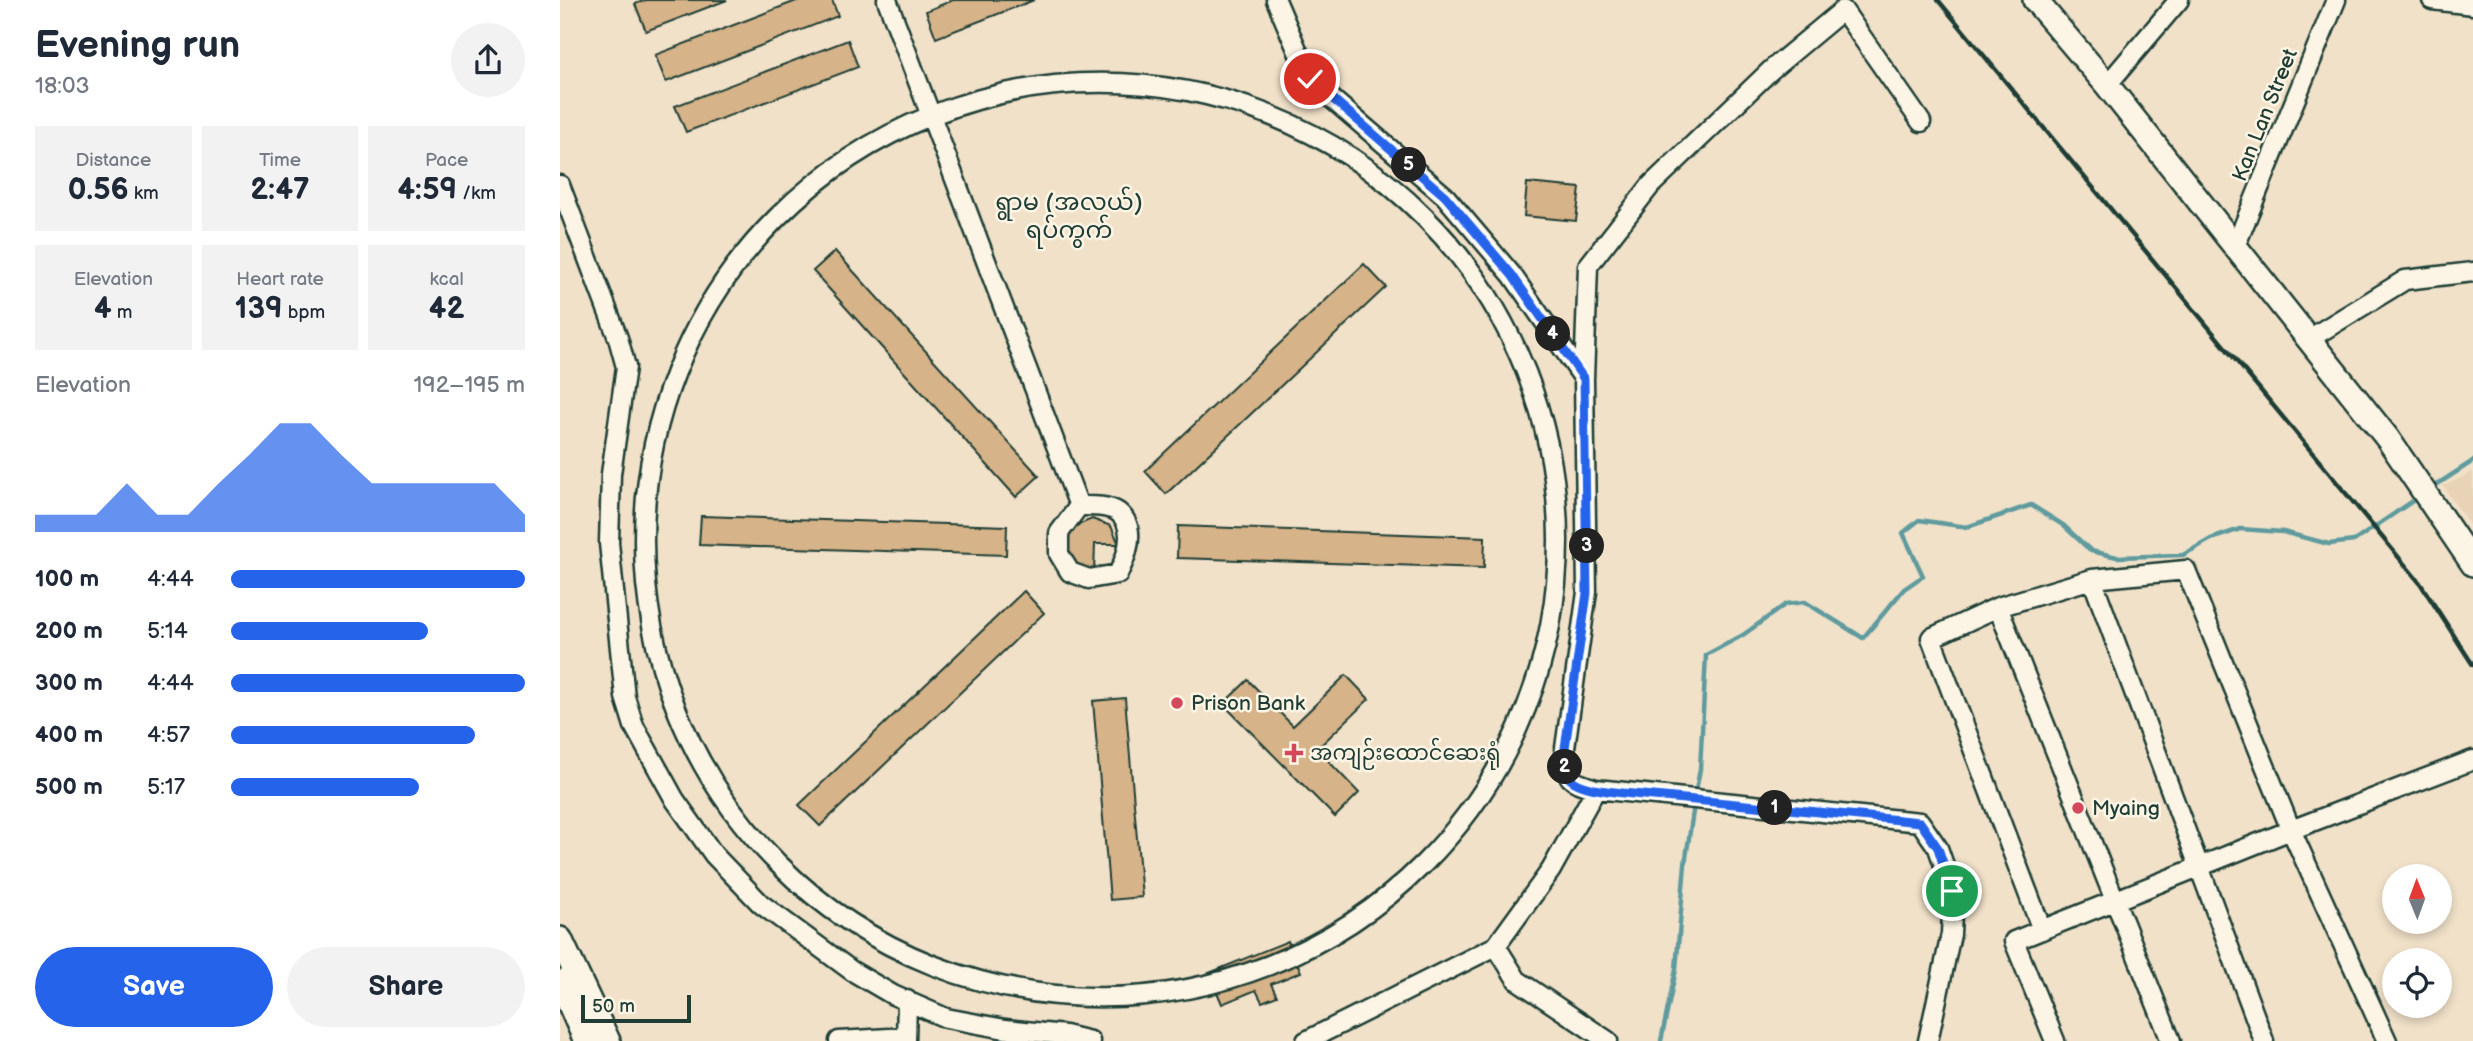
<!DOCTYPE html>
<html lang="en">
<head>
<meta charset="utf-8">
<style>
  :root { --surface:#fff; --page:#f2f2f3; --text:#1f2937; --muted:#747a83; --accent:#2563eb }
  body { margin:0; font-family:"Balsamiq Sans","Noto Sans Myanmar",sans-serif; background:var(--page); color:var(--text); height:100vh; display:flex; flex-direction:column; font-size:26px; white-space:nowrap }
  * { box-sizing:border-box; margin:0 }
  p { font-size:23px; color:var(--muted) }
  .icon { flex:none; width:38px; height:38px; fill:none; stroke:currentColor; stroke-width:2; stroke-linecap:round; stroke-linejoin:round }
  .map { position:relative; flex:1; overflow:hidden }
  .side { display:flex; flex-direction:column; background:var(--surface); width:560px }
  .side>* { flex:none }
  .needle { width:46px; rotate:359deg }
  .controls { position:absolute; left:1822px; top:864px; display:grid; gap:14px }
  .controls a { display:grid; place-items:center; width:70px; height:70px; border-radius:50%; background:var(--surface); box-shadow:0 4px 10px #0003; font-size:35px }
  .scale { position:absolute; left:21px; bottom:18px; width:110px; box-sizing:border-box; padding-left:7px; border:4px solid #1f3d34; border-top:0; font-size:19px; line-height:24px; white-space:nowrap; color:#1f3d34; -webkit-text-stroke:5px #fcf5e5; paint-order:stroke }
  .pin { position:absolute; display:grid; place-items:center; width:60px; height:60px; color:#fff; margin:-30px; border:4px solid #fff; border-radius:50%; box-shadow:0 2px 7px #0007 }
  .km { position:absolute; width:35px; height:35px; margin:-18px; border-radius:50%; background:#222; color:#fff; font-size:19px; line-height:35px; text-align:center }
  .round { display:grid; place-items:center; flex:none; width:74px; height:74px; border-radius:37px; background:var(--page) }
  .summary { display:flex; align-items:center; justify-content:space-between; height:119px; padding:0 35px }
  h1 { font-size:38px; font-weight:600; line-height:52px }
  .figures { display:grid; grid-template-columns:repeat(3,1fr); gap:10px; height:119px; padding:7px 35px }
  .figures div { display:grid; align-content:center; border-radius:0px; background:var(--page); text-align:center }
  .figures b { font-size:30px; font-weight:600 }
  .figures small { font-size:19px; font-weight:400 }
  .figures p { font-size:19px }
  .chart { height:196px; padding:14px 35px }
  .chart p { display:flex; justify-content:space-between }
  .chart svg { width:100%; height:126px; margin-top:7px; fill:var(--accent); opacity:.7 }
  .cta { display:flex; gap:14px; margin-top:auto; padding:14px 35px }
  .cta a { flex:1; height:80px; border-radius:42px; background:var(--accent); color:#fff; font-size:28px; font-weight:600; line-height:80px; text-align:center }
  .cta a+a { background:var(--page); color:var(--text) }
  ul { padding:0 35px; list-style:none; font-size:23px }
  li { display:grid; grid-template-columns:112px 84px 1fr; align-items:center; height:52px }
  li i { height:18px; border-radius:9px; background:var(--accent) }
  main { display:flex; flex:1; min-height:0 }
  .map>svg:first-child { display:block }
  .built { fill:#e9d3b6 }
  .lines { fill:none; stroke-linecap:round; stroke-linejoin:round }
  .stream { stroke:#5f9b9e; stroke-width:4.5 }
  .building { fill:#d6b388; stroke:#1f3d34; stroke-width:2 }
  .minor-casing { stroke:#1f3d34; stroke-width:23 }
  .major-casing { stroke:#1f3d34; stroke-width:28 }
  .minor { stroke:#fcf5e5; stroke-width:18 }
  .major { stroke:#fcf5e5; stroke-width:23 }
  .rail { stroke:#1f3d34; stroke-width:4.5 }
  .route-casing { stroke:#fff; stroke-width:14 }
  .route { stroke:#2563eb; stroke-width:9 }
  .poi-dot { fill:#d1495b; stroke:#fcf5e5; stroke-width:2.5 }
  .labels { text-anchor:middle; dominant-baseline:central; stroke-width:5; stroke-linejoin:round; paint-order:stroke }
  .street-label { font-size:21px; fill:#1f3d34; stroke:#fcf5e5 }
  .poi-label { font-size:21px; fill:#1f3d34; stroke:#fcf5e5; text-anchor:start }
  .quarter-label { font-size:24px; fill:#1f3d34; stroke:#fcf5e5 }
</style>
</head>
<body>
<main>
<section class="side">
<div class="summary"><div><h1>Evening run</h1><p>18:03</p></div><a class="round"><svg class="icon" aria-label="share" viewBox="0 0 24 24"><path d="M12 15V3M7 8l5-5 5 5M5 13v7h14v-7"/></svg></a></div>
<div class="figures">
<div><p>Distance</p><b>0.56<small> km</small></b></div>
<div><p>Time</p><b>2:47</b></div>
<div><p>Pace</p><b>4:59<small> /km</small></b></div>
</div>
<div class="figures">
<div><p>Elevation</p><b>4<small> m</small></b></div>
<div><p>Heart rate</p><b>139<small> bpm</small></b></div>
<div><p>kcal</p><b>42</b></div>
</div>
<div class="chart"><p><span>Elevation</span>192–195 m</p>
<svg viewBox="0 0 160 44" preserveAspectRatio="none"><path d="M0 44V38L10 38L20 38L30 27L40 38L50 38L60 27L70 17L80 6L90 6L100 17L110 27L120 27L130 27L140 27L150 27L160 38V44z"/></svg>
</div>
<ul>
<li><b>100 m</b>4:44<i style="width:100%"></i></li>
<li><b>200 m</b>5:14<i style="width:67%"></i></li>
<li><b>300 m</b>4:44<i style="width:100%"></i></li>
<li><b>400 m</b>4:57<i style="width:83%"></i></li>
<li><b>500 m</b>5:17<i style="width:64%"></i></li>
</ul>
<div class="cta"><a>Save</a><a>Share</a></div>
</section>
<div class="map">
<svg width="1913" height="1041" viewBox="0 0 1913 1041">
  <rect width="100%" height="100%" fill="#f1e1c9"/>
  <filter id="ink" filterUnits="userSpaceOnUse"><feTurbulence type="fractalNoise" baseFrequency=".0143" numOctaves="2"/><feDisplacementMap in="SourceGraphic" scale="14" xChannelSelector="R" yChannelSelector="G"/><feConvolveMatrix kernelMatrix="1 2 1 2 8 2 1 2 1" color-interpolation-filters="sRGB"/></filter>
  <g filter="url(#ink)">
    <!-- built -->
    <path class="built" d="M 1913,472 L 1913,530 L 1883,486 Z"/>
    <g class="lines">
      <!-- stream -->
      <path class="stream" d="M 1870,489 L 1913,461
        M 1135,796 L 1140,769 L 1146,655 L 1183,635 L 1226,604 L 1245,602 L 1303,638 L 1344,589 L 1363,576 L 1343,533 L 1359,520 L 1407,527 L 1471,505 L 1503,525 L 1531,551 L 1557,557 L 1623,555 L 1651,539 L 1680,529 L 1723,532 L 1769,544 L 1794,541 L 1860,496
        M 1101,1041 L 1116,969 L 1125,864 L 1134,805"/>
    </g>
    <!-- building -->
    <path class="building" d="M 86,0 L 167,0 L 86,31 L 75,4 Z
      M 239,0 L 272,0 L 278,16 L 106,82 L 95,55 Z
      M 393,0 L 474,0 L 376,38 L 366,11 Z
      M 288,40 L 298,67 L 126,132 L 115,106 Z
      M 967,183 L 1020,188 L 1016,221 L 964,216 Z
      M 275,251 L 479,476 L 456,497 L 253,271 Z
      M 804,264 L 826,287 L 606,494 L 585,471 Z
      M 141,516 L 447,526 L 446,555 L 139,545 Z
      M 532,519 L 551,526 L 559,544 L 535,544 L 534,572 L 515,565 L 506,546 L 513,527 Z
      M 618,526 L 925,537 L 924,568 L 617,558 Z
      M 464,591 L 484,613 L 260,826 L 239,805 Z
      M 786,675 L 809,699 L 757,749 L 799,793 L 775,817 L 663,704 L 688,680 L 733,726 Z
      M 565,698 L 582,897 L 550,900 L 533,701 Z
      M 728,941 L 741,972 L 711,984 L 717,996 L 702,1002 L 696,990 L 662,1004 L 649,973 Z"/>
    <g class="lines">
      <defs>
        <path id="minor" d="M 327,0 L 519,506
          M 716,0 L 750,80 L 885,196 L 952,275 L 1024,379
          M 1872,0 L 1913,5
          M84 540a457 457 0 1 1 914 0a457 457 0 1 1-914 0Z
          M 1547,85 L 1619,0
          M 1361,122 L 1283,10 L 1211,70 L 1091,185 L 1028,266 L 1024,379 L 1027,592 L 1004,755 C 1006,782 1012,781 1036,789 L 1360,822 L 1378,848 L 1393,891 L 1391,934 L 1368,1041
          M 0,185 L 58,338 L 66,367 L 51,474 L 49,543 L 65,697 L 74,726 L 115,800 L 154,855 L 201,904 L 292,971 L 333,995 L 386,1018 L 445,1029 L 505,1035 L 530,1041
          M 1675,247 L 1776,0
          M 1749,339 L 1845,280 L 1913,272
          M 519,506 C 530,506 548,505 558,512 C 578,528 567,556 558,574 L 529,579 L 510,572 L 499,554 L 499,533 Z
          M 1532,579 L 1704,1041
          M 1438,607 L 1611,1041
          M 1482,930 L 1371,638 L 1438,607 L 1532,579 L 1626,570 L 1731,830 L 1827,1041
          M 936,946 L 957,980 L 1048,1041
          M 279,1041 L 346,1037
          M 346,1041 L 347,1000
          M 746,1041 L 936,946 L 991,870 L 1036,789
          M 1495,1041 L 1454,941 L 1731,830 L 1913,760"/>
        <path id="major" d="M 1475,0 L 1547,85 L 1828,439 L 1913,564
          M 0,939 L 48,1041
          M 0,982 L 26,1041"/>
      </defs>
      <!-- minor casing -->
      <use href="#minor" class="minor-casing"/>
      <!-- major casing -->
      <use href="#major" class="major-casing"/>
      <!-- minor -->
      <use href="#minor" class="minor"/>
      <!-- major -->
      <use href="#major" class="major"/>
      <!-- rail -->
      <path class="rail" d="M 1378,0 L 1860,583 L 1913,665"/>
    </g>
  </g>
  <g class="lines" filter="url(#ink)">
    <defs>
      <path id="route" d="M 750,79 L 885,196 L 952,275 L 1024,379 L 1027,593 L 1004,755 C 1004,760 1004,767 1005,772 C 1012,789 1048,791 1063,793 L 1360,822 L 1378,848 L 1392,891"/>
    </defs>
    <!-- route casing -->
    <use href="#route" class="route-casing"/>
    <!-- route -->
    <use href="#route" class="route"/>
  </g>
  <!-- markers -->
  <g class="poi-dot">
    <circle cx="617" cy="703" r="7"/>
    <path d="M730.5 742.5h7v7h7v7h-7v7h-7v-7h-7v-7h7z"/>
    <circle cx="1518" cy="808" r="7"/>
  </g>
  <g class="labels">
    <!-- street labels -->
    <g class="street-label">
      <text transform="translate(1705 115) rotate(-68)">Kan Lan Street</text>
    </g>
    <!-- poi labels -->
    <g class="poi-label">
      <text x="631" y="703">Prison Bank</text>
      <text x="750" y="753">အကျဉ်းထောင်ဆေးရုံ</text>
      <text x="1532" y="808">Myaing</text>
    </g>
    <!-- quarter labels -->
    <g class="quarter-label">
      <text x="509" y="202">ရွာမ (အလယ်)<tspan x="509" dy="28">ရပ်ကွက်</tspan></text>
    </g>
  </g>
</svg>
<div class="controls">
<a><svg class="needle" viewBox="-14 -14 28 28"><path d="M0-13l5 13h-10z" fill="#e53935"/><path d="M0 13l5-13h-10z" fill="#747a83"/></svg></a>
<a><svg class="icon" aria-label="locate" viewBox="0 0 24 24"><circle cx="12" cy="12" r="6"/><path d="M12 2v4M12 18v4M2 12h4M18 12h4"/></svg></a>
</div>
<div class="scale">50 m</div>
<div class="pin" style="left:1392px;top:891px;background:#1e9e55"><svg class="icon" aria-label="arrive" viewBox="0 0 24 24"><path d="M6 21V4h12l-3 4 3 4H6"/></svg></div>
<div class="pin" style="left:750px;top:79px;background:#d93025"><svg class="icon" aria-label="check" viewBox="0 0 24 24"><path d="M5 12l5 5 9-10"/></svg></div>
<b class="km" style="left:1215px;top:808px">1</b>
<b class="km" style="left:1005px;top:767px">2</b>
<b class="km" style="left:1027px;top:546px">3</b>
<b class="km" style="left:993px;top:334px">4</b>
<b class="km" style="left:849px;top:165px">5</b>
</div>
</main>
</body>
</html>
